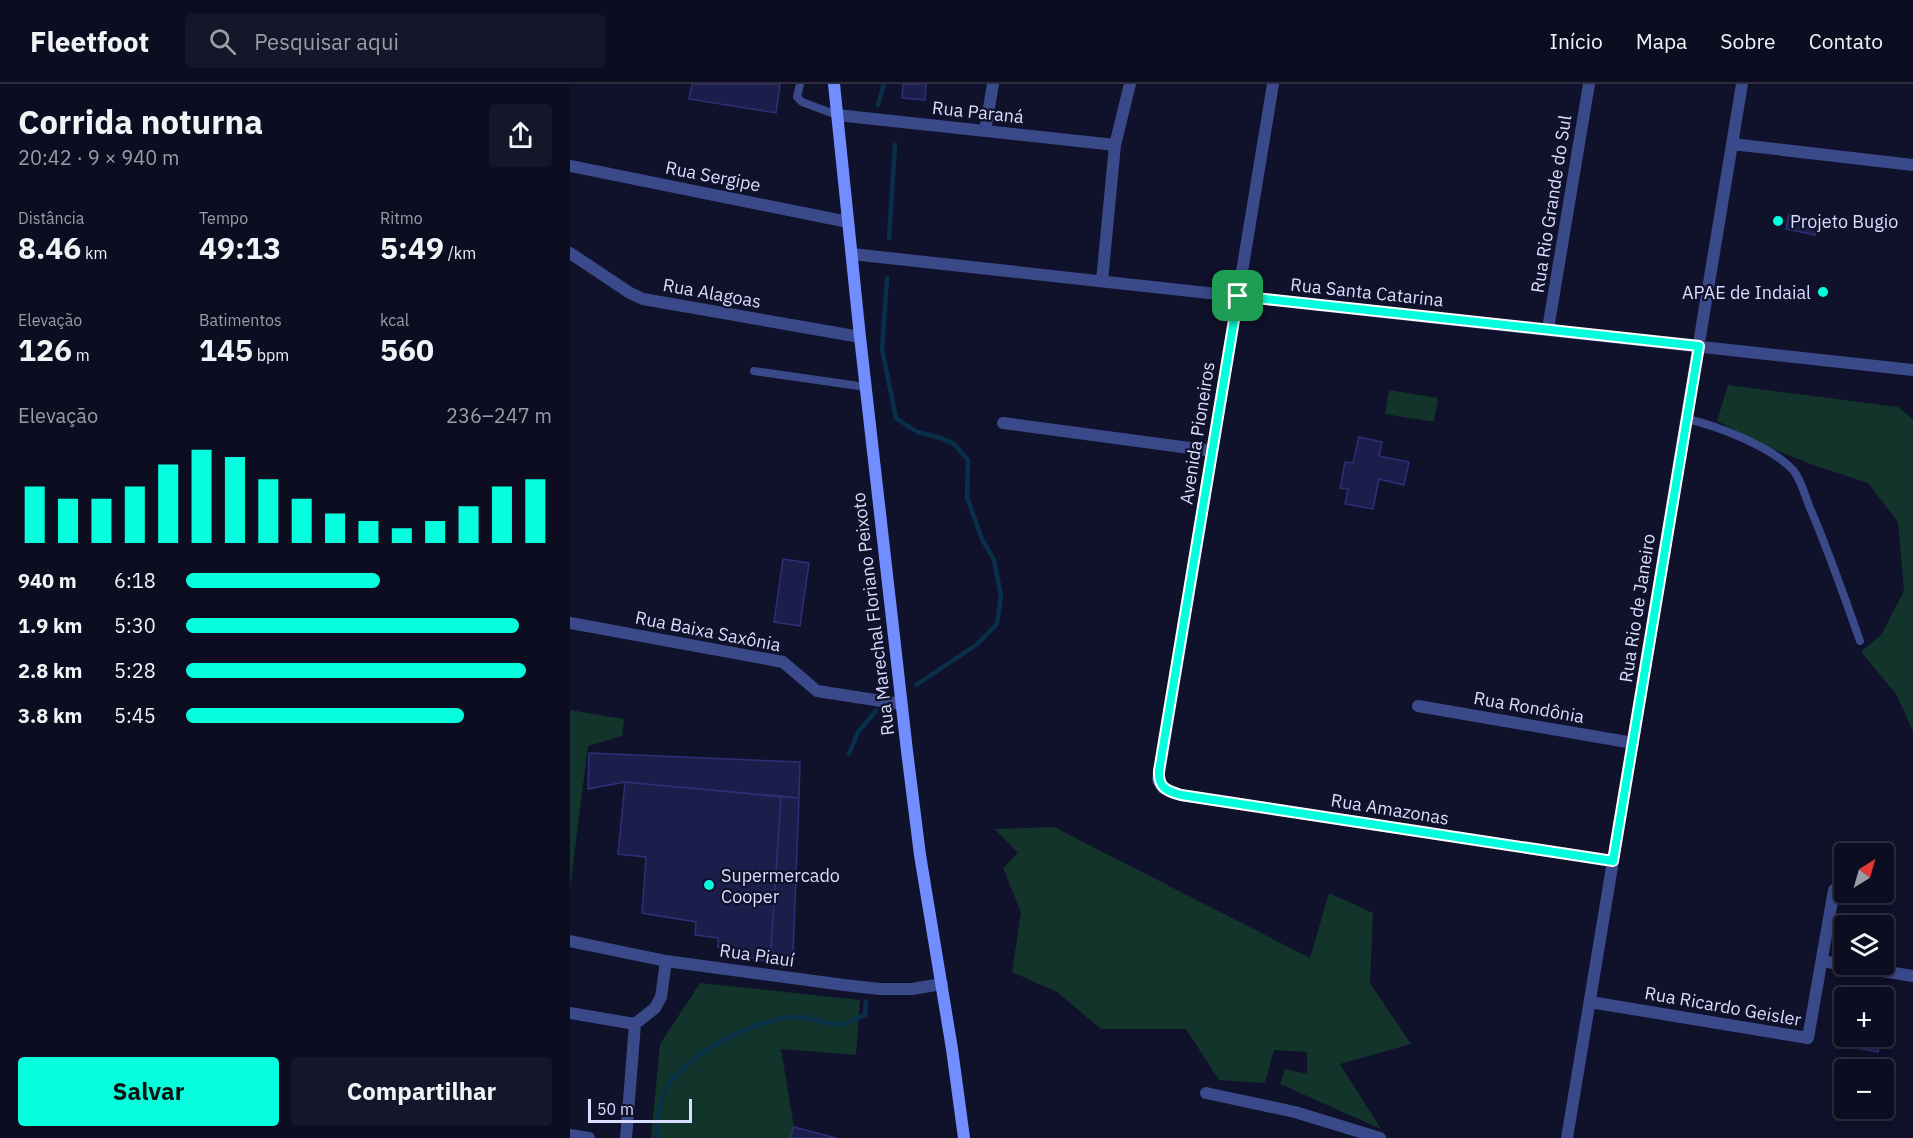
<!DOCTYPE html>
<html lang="pt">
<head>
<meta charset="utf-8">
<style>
  :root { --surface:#0c0d20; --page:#151629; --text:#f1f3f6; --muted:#9a9ca5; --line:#2c2d3e; --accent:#05ffde }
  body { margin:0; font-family:"IBM Plex Sans",sans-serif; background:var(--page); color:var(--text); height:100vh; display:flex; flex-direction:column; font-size:22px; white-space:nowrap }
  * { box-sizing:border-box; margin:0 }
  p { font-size:20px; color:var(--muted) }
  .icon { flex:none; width:33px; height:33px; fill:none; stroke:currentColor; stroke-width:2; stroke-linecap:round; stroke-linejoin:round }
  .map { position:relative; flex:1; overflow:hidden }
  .drawer { display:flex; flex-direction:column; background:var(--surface); width:570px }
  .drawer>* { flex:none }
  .needle { width:39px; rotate:37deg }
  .tools { position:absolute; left:1264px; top:759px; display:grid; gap:12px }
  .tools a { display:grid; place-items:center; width:60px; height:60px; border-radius:6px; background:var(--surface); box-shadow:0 3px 15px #0003,0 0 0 2px var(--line); font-size:30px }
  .scale { position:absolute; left:18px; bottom:15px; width:104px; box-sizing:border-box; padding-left:6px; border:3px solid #d9ddff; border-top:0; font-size:16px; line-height:21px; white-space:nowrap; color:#d9ddff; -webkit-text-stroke:4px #10112a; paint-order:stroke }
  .pin { position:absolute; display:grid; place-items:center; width:51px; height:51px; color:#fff; margin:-26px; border-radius:12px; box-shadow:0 3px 9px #0006 }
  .round { display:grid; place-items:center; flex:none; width:63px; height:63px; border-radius:6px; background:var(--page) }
  .headline { display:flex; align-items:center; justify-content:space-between; height:102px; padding:0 18px }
  h1 { font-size:33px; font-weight:800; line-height:45px }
  .figures { display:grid; grid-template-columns:repeat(3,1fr); gap:9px; height:102px; padding:6px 18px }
  .figures div { display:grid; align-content:center }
  .figures b { font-size:30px; font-weight:800 }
  .figures small { font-size:16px; font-weight:400 }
  .figures p { font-size:16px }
  .chart { height:168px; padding:12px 18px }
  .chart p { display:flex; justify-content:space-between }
  .chart svg { width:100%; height:108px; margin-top:6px; stroke:var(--accent); stroke-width:6 }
  .action { display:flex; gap:12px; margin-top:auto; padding:12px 18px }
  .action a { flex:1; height:69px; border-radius:6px; background:var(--accent); color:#111; font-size:24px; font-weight:800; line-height:69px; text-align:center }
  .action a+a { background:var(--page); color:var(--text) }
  ul { padding:0 18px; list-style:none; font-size:20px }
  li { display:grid; grid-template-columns:96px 72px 1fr; align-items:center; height:45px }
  li i { height:15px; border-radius:8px; background:var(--accent) }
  header { display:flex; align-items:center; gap:36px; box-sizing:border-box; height:84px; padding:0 30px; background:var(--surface); border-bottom:2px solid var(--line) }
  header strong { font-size:28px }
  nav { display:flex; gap:33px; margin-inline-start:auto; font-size:21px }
  .search { width:420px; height:54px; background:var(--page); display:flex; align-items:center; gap:15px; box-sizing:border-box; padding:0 21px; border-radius:6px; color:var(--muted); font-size:22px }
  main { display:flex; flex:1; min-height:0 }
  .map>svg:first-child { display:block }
  .green { fill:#13342b }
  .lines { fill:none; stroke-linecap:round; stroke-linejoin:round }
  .stream { stroke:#093049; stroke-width:4.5 }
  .building { fill:#1b1d4b; stroke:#2d3078; stroke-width:1.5 }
  .lane { stroke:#3a498a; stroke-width:8 }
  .street { stroke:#3a498a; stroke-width:12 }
  .secondary { stroke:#708eff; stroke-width:12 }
  .route-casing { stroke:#fff; stroke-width:12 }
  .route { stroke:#05ffde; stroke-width:8 }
  .poi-dot { fill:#05ffde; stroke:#10112a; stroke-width:2 }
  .labels { text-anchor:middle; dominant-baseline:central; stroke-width:4.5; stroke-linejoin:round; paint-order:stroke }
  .street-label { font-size:18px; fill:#d9ddff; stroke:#10112a }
  .poi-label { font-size:18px; fill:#d9ddff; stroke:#10112a; text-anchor:start }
</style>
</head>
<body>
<header>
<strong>Fleetfoot</strong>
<div class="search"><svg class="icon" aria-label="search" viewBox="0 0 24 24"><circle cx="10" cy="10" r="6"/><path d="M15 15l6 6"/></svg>Pesquisar aqui</div>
<nav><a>Início</a><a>Mapa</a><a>Sobre</a><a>Contato</a></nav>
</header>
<main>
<section class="drawer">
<div class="headline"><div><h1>Corrida noturna</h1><p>20:42 · 9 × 940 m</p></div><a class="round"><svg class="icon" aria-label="share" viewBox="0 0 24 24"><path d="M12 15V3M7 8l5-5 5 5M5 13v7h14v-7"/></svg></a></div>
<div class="figures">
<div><p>Distância</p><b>8.46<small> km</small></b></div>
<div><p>Tempo</p><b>49:13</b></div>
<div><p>Ritmo</p><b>5:49<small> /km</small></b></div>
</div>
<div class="figures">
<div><p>Elevação</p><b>126<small> m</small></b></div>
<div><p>Batimentos</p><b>145<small> bpm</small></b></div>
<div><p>kcal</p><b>560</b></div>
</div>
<div class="chart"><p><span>Elevação</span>236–247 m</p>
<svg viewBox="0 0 160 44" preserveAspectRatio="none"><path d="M5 44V21M15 44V26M25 44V26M35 44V21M45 44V12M55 44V6M65 44V9M75 44V18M85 44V26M95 44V32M105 44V35M115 44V38M125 44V35M135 44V29M145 44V21M155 44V18"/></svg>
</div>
<ul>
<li><b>940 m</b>6:18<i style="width:53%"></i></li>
<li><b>1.9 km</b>5:30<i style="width:91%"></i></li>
<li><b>2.8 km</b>5:28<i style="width:93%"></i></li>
<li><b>3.8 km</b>5:45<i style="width:76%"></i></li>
</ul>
<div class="action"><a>Salvar</a><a>Compartilhar</a></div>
</section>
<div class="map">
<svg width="1343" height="1054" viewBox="0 0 1343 1054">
  <rect width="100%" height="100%" fill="#10112a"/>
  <!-- green -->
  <path class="green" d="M 1158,301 L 1328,323 L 1343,335 L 1343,647 L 1326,610 L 1291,568 L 1311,551 L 1334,507 L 1328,438 L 1298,399 L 1240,380 L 1187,358 L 1147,337 Z
    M 819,306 L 868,314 L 864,338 L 815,330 Z
    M 0,626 L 54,635 L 52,652 L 18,662 L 0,805 Z
    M 484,743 L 740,874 L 759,809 L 803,829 L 800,899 L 841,960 L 770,980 L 811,1045 L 710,1000 L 715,985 L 737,990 L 737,968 L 704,966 L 695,999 L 649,996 L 616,945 L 531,945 L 487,908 L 442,888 L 451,828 L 433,784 L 448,769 L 425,745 Z
    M 130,899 L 290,916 L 286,971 L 211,965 L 224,1043 L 220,1054 L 81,1054 L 90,960 Z"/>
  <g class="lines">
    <!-- stream -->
    <path class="stream" d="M 308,21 L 314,0
      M 319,154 L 325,61
      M 317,194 L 312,265 L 326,334 L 347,348 L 371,354 L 384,360 L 398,376 L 397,413 L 412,455 L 424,476 L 431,512 L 427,540 L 406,561 L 346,601
      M 279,670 L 288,648 L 306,627
      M 87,1054 C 86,1040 91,1008 101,997 C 127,966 183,936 224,933 C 240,931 258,943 274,940 C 281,938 288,934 295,931 L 296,918"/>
  </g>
  <!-- building -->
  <path class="building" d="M 122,0 L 210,0 L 206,29 L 119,15 Z
    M 333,0 L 356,0 L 355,16 L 332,14 Z
    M 1219,130 L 1248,136 L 1245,151 L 1216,145 Z
    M 789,353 L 812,358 L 809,372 L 839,378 L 834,401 L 809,395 L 803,425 L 775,420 L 778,405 L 770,404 L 775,378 L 783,379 Z
    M 213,475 L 239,479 L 230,542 L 204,538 Z
    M 19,669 L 230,678 L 229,714 L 55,698 L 18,705 Z
    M 55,698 L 211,713 L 200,878 L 159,869 L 159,864 L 148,863 L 148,854 L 125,851 L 126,838 L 72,829 L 76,773 L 48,770 Z
    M 211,713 L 229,714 L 223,871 L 200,878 Z
    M 1269,937 L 1275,938 L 1275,952 L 1311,952 L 1308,968 L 1264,960 Z
    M 224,1043 L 266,1054 L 220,1054 Z"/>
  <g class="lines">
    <!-- lane -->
    <path class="lane" d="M 230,0 L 227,13 L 232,18 L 267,31
      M 184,287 L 296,303
      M 1117,335 C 1148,342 1202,363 1223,386 C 1231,395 1235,412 1240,424 C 1259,468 1274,512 1290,557"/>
    <!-- street -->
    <path class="street" d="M 703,0 L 588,696 L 593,704 L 611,711 L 1043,777
      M 267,31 L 545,61
      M 415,47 L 423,0
      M 1162,60 L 1343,81
      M 0,82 L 278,138
      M 0,169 L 60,209 L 73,215 L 290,253
      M 282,170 L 1343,286
      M 532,197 L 545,61 L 560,0
      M 978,245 L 1019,0
      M 433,339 L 642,367
      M 0,539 L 213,578 L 247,607 L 331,620
      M 848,622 L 1063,659
      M 0,857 L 96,877 L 274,901 L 310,905 L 342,905 L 372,900
      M 1252,877 L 1343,892
      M 1020,918 L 1238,954 L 1264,806
      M 0,929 L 65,940
      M 636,1009 L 725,1028 L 810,1054
      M 0,1051 L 19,1054
      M 56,1054 L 65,940 L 85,924 L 91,913 L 96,877
      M 997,1054 L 1172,0"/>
    <!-- secondary -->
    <path class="secondary" d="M 264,0 L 290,253 L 337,667 L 350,771 L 382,965 L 394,1054"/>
  </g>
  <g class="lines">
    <defs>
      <path id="route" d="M 668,212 L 1129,262 L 1043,777 L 611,711 C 596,707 588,703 589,687 Z"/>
    </defs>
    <!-- route casing -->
    <use href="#route" class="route-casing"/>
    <!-- route -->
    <use href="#route" class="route"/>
  </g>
  <!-- markers -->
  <g class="poi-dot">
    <circle cx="1208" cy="137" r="6"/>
    <circle cx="1253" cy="208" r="6"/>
    <circle cx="139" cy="801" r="6"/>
  </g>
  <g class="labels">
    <!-- street labels -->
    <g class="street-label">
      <text transform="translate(408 28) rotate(6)">Rua Paraná</text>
      <text transform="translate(143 92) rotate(11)">Rua Sergipe</text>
      <text transform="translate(981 120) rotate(-81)">Rua Rio Grande do Sul</text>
      <text transform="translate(797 208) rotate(6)">Rua Santa Catarina</text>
      <text transform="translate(142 209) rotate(10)">Rua Alagoas</text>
      <text transform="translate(627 349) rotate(-81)">Avenida Pioneiros</text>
      <text transform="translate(1067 524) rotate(-81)">Rua Rio de Janeiro</text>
      <text transform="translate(303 530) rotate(-97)">Rua Marechal Floriano Peixoto</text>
      <text transform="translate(138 547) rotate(11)">Rua Baixa Saxônia</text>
      <text transform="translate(959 623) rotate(10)">Rua Rondônia</text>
      <text transform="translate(820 725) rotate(9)">Rua Amazonas</text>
      <text transform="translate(187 871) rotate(8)">Rua Piauí</text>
      <text transform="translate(1153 922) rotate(10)">Rua Ricardo Geisler</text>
    </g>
    <!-- poi labels -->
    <g class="poi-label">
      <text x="1220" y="137">Projeto Bugio</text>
      <text x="1241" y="208" text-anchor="end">APAE de Indaial</text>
      <text x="151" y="791">Supermercado<tspan x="151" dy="21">Cooper</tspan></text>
    </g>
  </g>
</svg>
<div class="tools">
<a><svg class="needle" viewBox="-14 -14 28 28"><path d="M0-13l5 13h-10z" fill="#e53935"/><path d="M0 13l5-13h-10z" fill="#9a9ca5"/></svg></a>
<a><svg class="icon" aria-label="layers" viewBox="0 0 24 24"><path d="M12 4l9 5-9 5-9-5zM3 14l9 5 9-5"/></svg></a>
<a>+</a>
<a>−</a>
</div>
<div class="scale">50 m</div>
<div class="pin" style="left:668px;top:212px;background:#1e9e55"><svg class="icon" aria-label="arrive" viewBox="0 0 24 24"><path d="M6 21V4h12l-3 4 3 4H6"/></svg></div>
</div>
</main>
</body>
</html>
